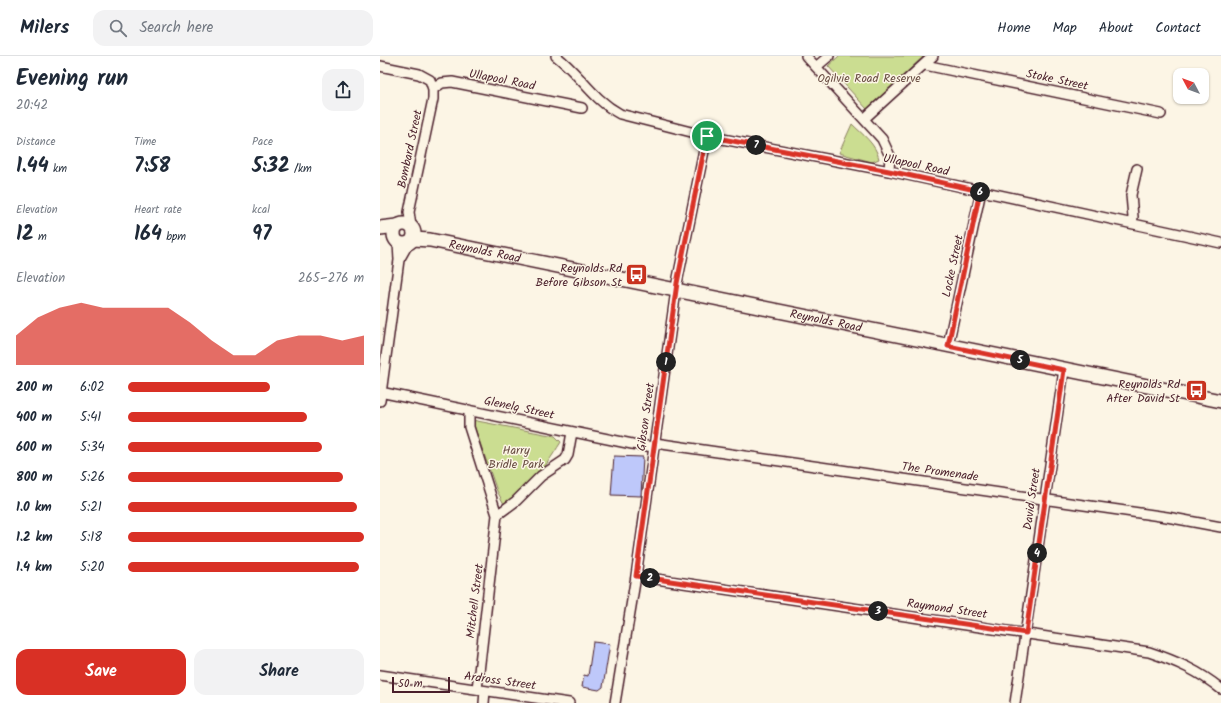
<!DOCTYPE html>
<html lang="en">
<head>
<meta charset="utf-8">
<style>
  :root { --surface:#fff; --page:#f2f2f3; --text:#1f2937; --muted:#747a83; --line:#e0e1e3; --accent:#d93025 }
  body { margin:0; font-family:Kalam,sans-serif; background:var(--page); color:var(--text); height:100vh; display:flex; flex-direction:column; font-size:15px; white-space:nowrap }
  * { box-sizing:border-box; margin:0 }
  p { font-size:13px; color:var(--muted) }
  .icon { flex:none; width:22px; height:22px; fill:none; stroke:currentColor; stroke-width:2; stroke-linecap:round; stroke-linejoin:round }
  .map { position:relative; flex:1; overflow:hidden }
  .details { display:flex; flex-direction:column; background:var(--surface); width:380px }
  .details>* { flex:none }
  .needle { width:26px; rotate:311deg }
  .fabs { position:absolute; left:793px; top:12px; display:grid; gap:8px }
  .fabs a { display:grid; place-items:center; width:36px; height:36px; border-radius:8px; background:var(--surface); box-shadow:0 1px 3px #0004; font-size:20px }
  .scale { position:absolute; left:12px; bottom:10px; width:58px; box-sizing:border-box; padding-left:4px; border:2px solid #4a1f2b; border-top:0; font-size:11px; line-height:14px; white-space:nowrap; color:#4a1f2b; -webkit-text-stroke:3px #fcf5e5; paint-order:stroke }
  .pin { position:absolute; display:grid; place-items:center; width:34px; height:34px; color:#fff; margin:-17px; border:2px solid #fff; border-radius:50%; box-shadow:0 1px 4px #0007 }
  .km { position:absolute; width:20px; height:20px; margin:-10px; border-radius:50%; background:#222; color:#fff; font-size:11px; line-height:20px; text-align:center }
  .round { display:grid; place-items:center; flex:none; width:42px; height:42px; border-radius:12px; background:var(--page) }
  .summary { display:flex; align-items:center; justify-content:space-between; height:68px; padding:0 16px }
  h1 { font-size:22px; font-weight:700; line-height:30px }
  .metrics { display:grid; grid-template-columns:repeat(3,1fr); gap:6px; height:68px; padding:4px 16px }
  .metrics div { display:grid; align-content:center }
  .metrics b { font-size:20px; font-weight:700 }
  .metrics small { font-size:11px; font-weight:400 }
  .metrics p { font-size:11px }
  .chart { height:112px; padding:8px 16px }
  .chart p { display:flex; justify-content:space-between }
  .chart svg { width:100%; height:72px; margin-top:4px; fill:var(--accent); opacity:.7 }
  .primary-button { display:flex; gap:8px; margin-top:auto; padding:8px 16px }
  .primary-button a { flex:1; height:46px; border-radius:12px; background:var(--accent); color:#fff; font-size:16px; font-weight:700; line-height:46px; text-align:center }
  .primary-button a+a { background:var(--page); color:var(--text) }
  ul { padding:0 16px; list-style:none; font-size:13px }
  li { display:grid; grid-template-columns:64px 48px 1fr; align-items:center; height:30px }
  li i { height:10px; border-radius:5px; background:var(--accent) }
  header { display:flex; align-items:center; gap:24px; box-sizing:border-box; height:56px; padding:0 20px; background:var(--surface); border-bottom:1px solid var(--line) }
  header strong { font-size:19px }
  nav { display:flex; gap:22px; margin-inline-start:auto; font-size:14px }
  .search { width:280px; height:36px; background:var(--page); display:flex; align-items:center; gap:10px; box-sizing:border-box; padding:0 14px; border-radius:12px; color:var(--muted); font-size:15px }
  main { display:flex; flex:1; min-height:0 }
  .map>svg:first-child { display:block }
  .green { fill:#cbdd91; stroke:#8a7e5e }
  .building { fill:#bec8fa; stroke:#4a1f2b }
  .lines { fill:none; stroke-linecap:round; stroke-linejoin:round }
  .street-casing { stroke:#4a1f2b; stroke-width:12 }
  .secondary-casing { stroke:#4a1f2b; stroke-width:16 }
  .street { stroke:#fcf5e5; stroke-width:9 }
  .secondary { stroke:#fcf5e5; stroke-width:13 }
  .route-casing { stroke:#fff; stroke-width:8 }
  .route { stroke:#d93025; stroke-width:5 }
  .labels { text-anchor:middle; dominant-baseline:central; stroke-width:3; stroke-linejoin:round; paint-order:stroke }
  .park-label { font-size:12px; fill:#6a4e44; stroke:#fcf5e5 }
  .street-label { font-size:12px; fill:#4a1f2b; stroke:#fcf5e5 }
  .poi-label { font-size:12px; fill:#4a1f2b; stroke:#fcf5e5; text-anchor:end }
</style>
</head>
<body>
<header>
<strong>Milers</strong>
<div class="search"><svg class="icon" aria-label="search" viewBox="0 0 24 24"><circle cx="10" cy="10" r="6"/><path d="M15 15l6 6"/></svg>Search here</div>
<nav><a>Home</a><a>Map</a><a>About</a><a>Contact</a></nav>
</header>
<main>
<section class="details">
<div class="summary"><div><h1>Evening run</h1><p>20:42</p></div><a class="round"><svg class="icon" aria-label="share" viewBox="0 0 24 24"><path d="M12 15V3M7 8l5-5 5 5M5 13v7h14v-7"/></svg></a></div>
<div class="metrics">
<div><p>Distance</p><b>1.44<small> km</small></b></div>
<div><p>Time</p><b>7:58</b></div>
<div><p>Pace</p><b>5:32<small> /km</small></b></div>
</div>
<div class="metrics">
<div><p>Elevation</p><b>12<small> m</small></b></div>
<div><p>Heart rate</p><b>164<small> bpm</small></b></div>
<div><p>kcal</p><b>97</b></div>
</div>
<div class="chart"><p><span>Elevation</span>265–276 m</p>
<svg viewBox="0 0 160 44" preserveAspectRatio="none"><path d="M0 44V26L10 15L20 9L30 6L40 9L50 9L60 9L70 9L80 18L90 29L100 38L110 38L120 29L130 26L140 26L150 29L160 26V44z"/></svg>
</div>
<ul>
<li><b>200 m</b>6:02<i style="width:60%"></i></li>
<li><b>400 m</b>5:41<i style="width:76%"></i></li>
<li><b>600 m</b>5:34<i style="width:82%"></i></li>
<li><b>800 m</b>5:26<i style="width:91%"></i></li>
<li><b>1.0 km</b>5:21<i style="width:97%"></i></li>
<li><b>1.2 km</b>5:18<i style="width:100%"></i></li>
<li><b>1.4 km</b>5:20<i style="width:98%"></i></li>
</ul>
<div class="primary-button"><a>Save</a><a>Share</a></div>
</section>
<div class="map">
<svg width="841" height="647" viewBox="0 0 841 647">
  <rect width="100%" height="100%" fill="#fcf5e5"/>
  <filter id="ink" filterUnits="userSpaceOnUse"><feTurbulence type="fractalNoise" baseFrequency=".025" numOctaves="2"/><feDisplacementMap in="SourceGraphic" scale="8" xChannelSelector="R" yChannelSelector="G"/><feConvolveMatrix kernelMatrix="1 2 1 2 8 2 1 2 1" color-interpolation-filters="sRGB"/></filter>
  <g filter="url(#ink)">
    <!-- green -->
    <path class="green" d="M 459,0 L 544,0 L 487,53 L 448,10 Z
      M 472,68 C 482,78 496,88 499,103 L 492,106 L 459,97 Z
      M 92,364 L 175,380 L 181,386 C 162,416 153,429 124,448 L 117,435 Z"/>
    <!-- building -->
    <path class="building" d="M 234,400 L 263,401 L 261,440 L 231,439 Z
      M 213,586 L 230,588 L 223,631 L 219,634 L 202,631 L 204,619 L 208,620 Z"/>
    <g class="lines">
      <defs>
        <path id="street" d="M 176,0 C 200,18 212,43 240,58 L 327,80 L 509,115 L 841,187
          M 426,0 L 502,83 L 510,100 L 509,115
          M 545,9 L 781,58
          M 0,10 L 39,18 L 50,24 L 53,33 L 62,27 L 72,26 L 202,52
          M 436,11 L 449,0
          M 484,63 L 553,0
          M 752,167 L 753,161 L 751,139 L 757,113
          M 31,170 L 29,156 L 53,43 L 53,33
          M 19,204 L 28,188
          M 568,289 L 601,135
          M 0,336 L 252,388 L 274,391
          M 0,345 L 19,204 L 18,186
          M 89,354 L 89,371 L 117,459 L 97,633
          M 275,387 L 787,461 L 841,471
          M 117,459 L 136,445 L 161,420 L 185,404 L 188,399 L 192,376
          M 256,520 L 769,596 C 796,605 819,615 841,633
          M 0,619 L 189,647
          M 104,647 L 105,635
          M 235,647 L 256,520 L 297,227 L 327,80
          M 635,647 L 684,314"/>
        <g id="secondary">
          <circle cx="24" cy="178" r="10"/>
          <path d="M 0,172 L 17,170"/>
          <path id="s1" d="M 33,183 L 50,184 L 841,345"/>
        </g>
      </defs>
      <!-- street casing -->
      <use href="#street" class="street-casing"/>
      <!-- secondary casing -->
      <use href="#secondary" class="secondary-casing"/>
      <!-- street -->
      <use href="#street" class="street"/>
      <!-- secondary -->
      <use href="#secondary" class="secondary"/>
    </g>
  </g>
  <g class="lines" filter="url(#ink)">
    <defs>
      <path id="route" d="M 327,80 L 509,115 L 600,135 L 568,290 L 684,314 L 646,577 L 256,520 L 297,227 Z"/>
    </defs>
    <!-- route casing -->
    <use href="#route" class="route-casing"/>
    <!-- route -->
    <use href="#route" class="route"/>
  </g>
  <!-- icons -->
  <defs>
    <symbol id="bus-square" viewBox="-11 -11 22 22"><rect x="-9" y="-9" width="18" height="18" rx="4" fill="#c8321e" stroke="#fcf5e5"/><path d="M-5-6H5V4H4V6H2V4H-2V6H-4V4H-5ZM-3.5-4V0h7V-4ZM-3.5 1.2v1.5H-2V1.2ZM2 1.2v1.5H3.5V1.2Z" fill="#fff"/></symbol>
  </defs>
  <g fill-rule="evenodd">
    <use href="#bus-square" x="244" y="206" width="25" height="25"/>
    <use href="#bus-square" x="804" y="322" width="25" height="25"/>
  </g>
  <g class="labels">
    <!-- park labels -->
    <g class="park-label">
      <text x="489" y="22">Ogilvie Road Reserve</text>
      <text x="136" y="394">Harry<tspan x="136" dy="14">Bridle Park</tspan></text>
    </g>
    <!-- street labels -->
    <g class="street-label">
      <text transform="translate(122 24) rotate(11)">Ullapool Road</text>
      <text transform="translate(677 24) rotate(12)">Stoke Street</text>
      <text transform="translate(30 93) rotate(-78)">Bombard Street</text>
      <text transform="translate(536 109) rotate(12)">Ullapool Road</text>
      <text stroke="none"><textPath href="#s1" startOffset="73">Reynolds Road</textPath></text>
      <text transform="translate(573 210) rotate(-78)">Locke Street</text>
      <text stroke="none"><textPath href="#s1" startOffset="421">Reynolds Road</textPath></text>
      <text transform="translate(139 352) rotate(12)">Glenelg Street</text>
      <text transform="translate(266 361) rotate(-82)">Gibson Street</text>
      <text transform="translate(560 416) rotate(8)">The Promenade</text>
      <text transform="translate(652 443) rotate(-82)">David Street</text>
      <text transform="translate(95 545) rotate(-83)">Mitchell Street</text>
      <text transform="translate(567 553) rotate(8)">Raymond Street</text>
      <text transform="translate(120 625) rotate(8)">Ardross Street</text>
    </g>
    <!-- poi labels -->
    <g class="poi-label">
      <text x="242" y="212">Reynolds Rd<tspan x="242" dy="14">Before Gibson St</tspan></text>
      <text x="800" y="328">Reynolds Rd<tspan x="800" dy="14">After David St</tspan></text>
    </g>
  </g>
</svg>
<div class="fabs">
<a><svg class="needle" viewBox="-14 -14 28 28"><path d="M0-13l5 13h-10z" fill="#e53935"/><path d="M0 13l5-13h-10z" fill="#747a83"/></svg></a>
</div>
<div class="scale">50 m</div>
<div class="pin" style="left:327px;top:80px;background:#1e9e55"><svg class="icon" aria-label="arrive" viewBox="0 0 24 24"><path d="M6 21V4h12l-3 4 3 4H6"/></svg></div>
<b class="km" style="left:286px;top:306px">1</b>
<b class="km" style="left:270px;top:522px">2</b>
<b class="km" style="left:498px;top:555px">3</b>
<b class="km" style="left:657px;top:497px">4</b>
<b class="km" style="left:640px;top:304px">5</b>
<b class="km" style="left:600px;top:136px">6</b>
<b class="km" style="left:376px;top:89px">7</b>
</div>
</main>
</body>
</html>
